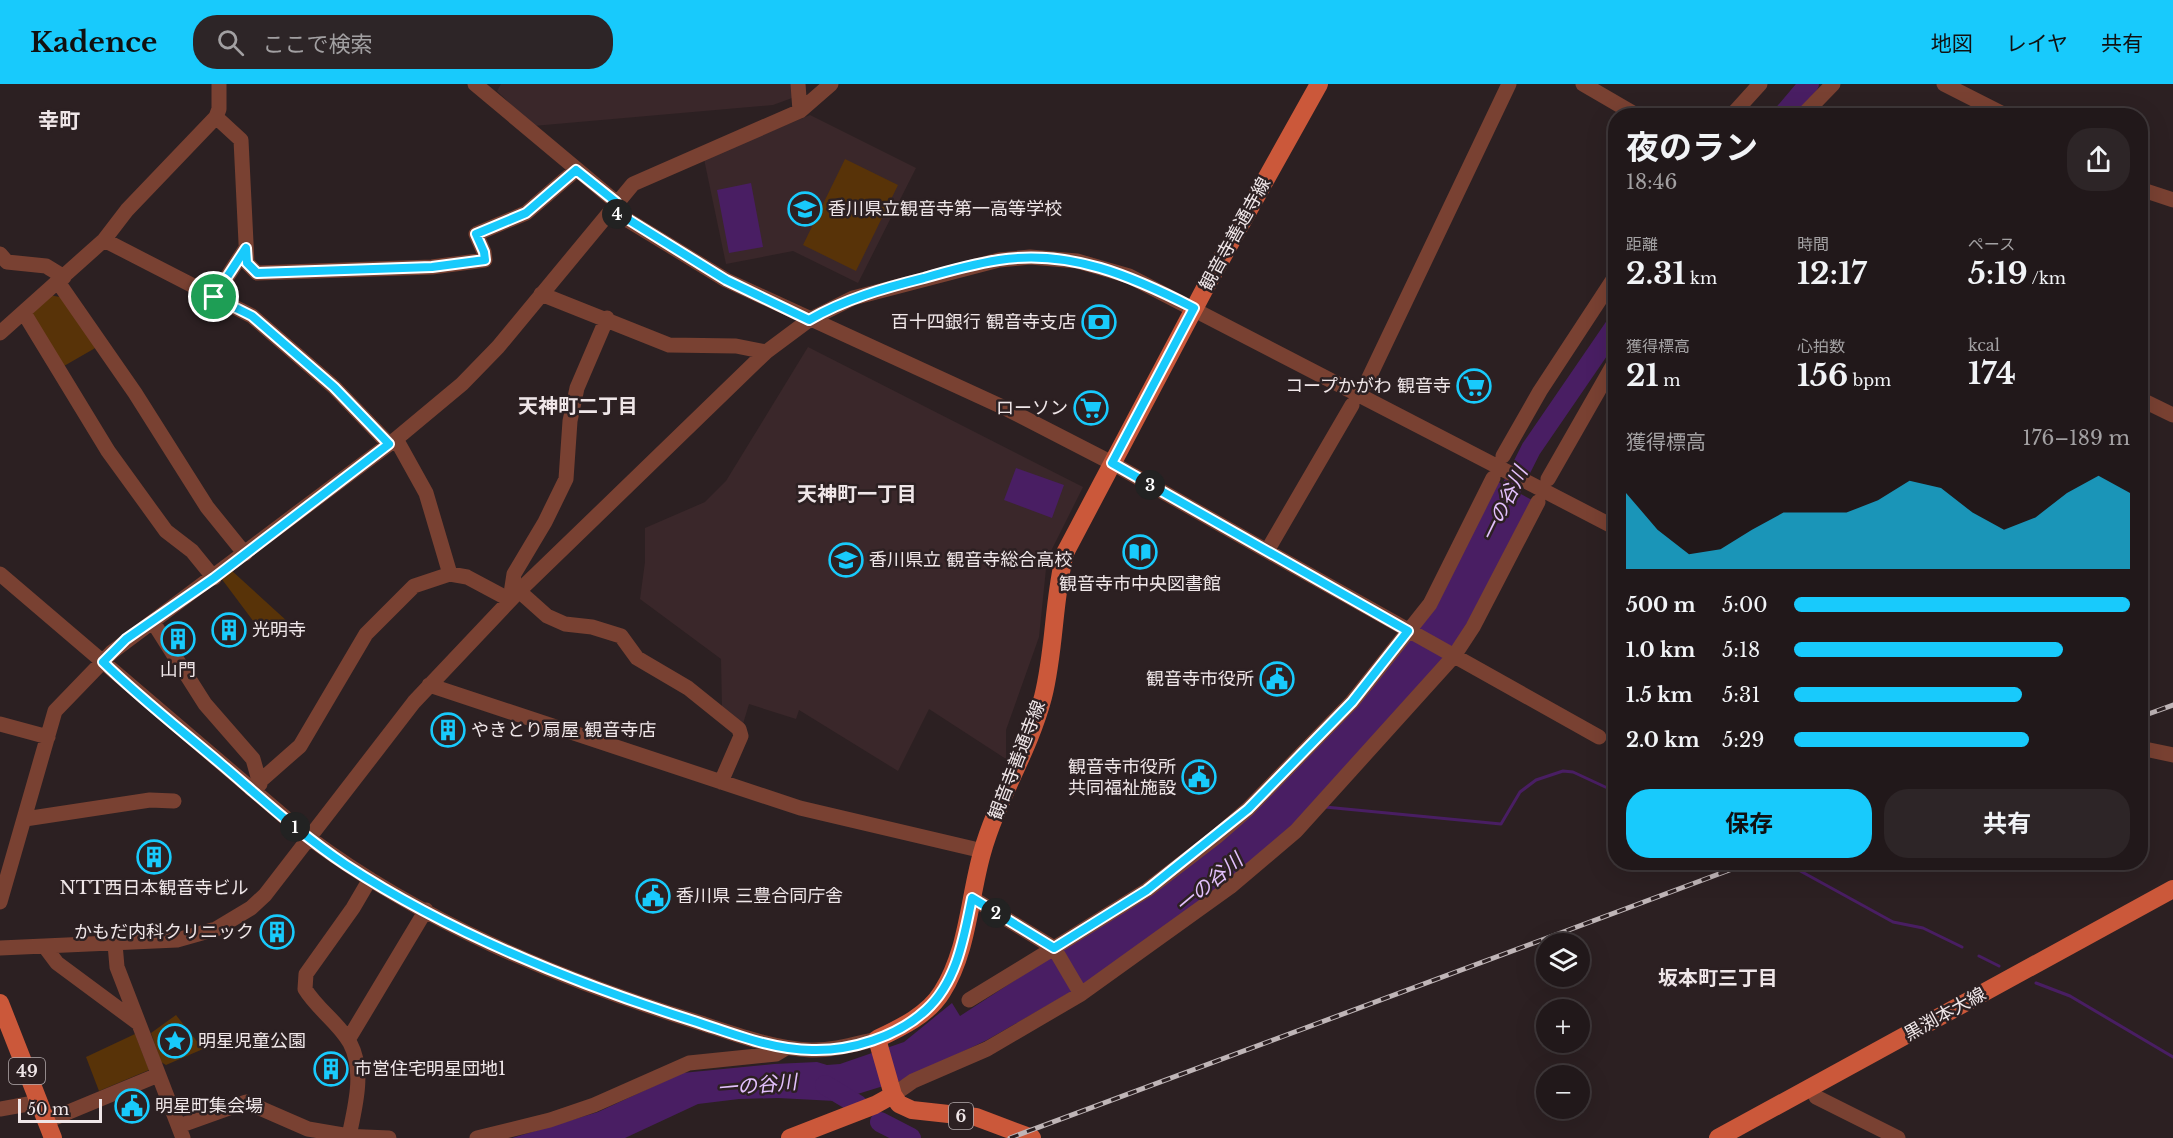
<!DOCTYPE html>
<html lang="ja">
<head>
<meta charset="utf-8">
<style>
  :root { --surface:#21181a; --page:#2d2527; --text:#f1f3f6; --muted:#a2a0a2; --line:#3e3739; --accent:#18cafc }
  body { margin:0; font-family:"Libre Baskerville","Noto Sans JP",serif; background:var(--page); color:var(--text); height:100vh; display:flex; flex-direction:column; font-size:22px; white-space:nowrap }
  * { box-sizing:border-box; margin:0 }
  p { font-size:20px; color:var(--muted) }
  .icon { flex:none; width:33px; height:33px; fill:none; stroke:currentColor; stroke-width:2; stroke-linecap:round; stroke-linejoin:round }
  .map { position:relative; flex:1; overflow:hidden }
  .details { position:absolute; left:1608px; top:24px; width:540px; height:762px; display:flex; flex-direction:column; background:var(--surface); border-radius:24px; box-shadow:0 6px 24px #0002,0 0 0 2px var(--line) }
  .details>* { flex:none }
  .controls { position:absolute; left:1536px; top:849px; display:grid; gap:12px }
  .controls a { display:grid; place-items:center; width:54px; height:54px; border-radius:50%; background:var(--surface); box-shadow:0 6px 24px #0002,0 0 0 2px var(--line); font-size:30px }
  .scale { position:absolute; left:18px; bottom:15px; width:84px; box-sizing:border-box; padding-left:6px; border:3px solid #efe6e8; border-top:0; font-size:16px; line-height:21px; white-space:nowrap; color:#efe6e8; -webkit-text-stroke:4px #2c2022; paint-order:stroke }
  .pin { position:absolute; display:grid; place-items:center; width:51px; height:51px; color:#fff; margin:-26px; border:3px solid #fff; border-radius:50%; box-shadow:0 2px 6px #0007 }
  .km { position:absolute; width:30px; height:30px; margin:-15px; border-radius:50%; background:#222; color:#fff; font-size:16px; line-height:30px; text-align:center }
  .round { display:grid; place-items:center; flex:none; width:63px; height:63px; border-radius:24px; background:var(--page) }
  .summary { display:flex; align-items:center; justify-content:space-between; height:102px; padding:0 18px }
  h1 { font-size:33px; font-weight:700; line-height:45px }
  .figures { display:grid; grid-template-columns:repeat(3,1fr); gap:9px; height:102px; padding:6px 18px }
  .figures div { display:grid; align-content:center }
  .figures b { font-size:30px; font-weight:700 }
  .figures small { font-size:16px; font-weight:400 }
  .figures p { font-size:16px }
  .chart { height:168px; padding:12px 18px }
  .chart p { display:flex; justify-content:space-between }
  .chart svg { width:100%; height:108px; margin-top:6px; fill:var(--accent); opacity:.7 }
  .cta { display:flex; gap:12px; margin-top:auto; padding:12px 18px }
  .cta a { flex:1; height:69px; border-radius:24px; background:var(--accent); color:#111; font-size:24px; font-weight:700; line-height:69px; text-align:center }
  .cta a+a { background:var(--page); color:var(--text) }
  ul { padding:0 18px; list-style:none; font-size:20px }
  li { display:grid; grid-template-columns:96px 72px 1fr; align-items:center; height:45px }
  li i { height:15px; border-radius:8px; background:var(--accent) }
  header { display:flex; align-items:center; gap:36px; box-sizing:border-box; height:84px; padding:0 30px; background:var(--accent); color:#111 }
  header strong { font-size:28px }
  nav { display:flex; gap:33px; margin-inline-start:auto; font-size:21px }
  .search { width:420px; height:54px; background:var(--page); display:flex; align-items:center; gap:15px; box-sizing:border-box; padding:0 21px; border-radius:24px; color:var(--muted); font-size:22px }
  .map>svg:first-child { display:block }
  .built { fill:#3a272a }
  .green { fill:#583308 }
  .water { fill:#491e63 }
  .lines { fill:none; stroke-linecap:round; stroke-linejoin:round }
  .stream { stroke:#491e63; stroke-width:3 }
  .river { stroke:#491e63; stroke-width:20 }
  .minor { stroke:#794132; stroke-width:15 }
  .major { stroke:#cb583a; stroke-width:18 }
  .rail-casing { stroke:#bfb5b7; stroke-width:5 }
  .rail { stroke:#2c2022; stroke-width:3; stroke-dasharray:9; stroke-linecap:butt }
  .route-casing { stroke:#fff; stroke-width:12 }
  .route { stroke:#18cafc; stroke-width:8 }
  .labels { text-anchor:middle; dominant-baseline:central; stroke-width:5; stroke-linejoin:round; paint-order:stroke }
  .shield { fill:#2c2022; stroke:#b4abad; stroke-width:1.5 }
  .shield-label { font-size:16px; font-weight:bold; fill:#efe6e8 }
  .poi-label { font-size:18px; fill:#efe6e8; stroke:#2c2022; text-anchor:start }
  .street-label { font-size:18px; fill:#efe6e8; stroke:#2c2022 }
  .neighbourhood-label { font-size:20px; font-weight:bold; fill:#efe6e8; stroke:#2c2022 }
  .water-label { font-size:20px; font-style:italic; fill:#e3c1fd; stroke:#2c2022 }
  .quarter-label { font-size:21px; font-weight:bold; fill:#efe6e8; stroke:#2c2022 }
</style>
</head>
<body>
<header>
<strong>Kadence</strong>
<div class="search"><svg class="icon" aria-label="search" viewBox="0 0 24 24"><circle cx="10" cy="10" r="6"/><path d="M15 15l6 6"/></svg>ここで検索</div>
<nav><a>地図</a><a>レイヤ</a><a>共有</a></nav>
</header>
<div class="map">
<svg width="2173" height="1054" viewBox="0 0 2173 1054">
  <rect width="100%" height="100%" fill="#2c2022"/>
  <!-- built -->
  <path class="built" d="M 501,0 L 797,0 L 792,14 L 773,21 L 533,42 L 497,7 Z
    M 810,31 L 916,84 L 858,199 L 793,167 L 726,180 L 704,75 Z
    M 808,263 L 1083,403 L 1047,475 L 1039,553 L 1006,646 L 1006,675 L 929,625 L 898,687 L 799,626 L 796,635 L 749,620 L 743,640 L 722,624 L 721,575 L 640,515 L 645,478 L 645,444 L 705,418 L 726,397 Z"/>
  <!-- green -->
  <path class="green" d="M 845,75 L 898,101 L 856,187 L 803,161 Z
    M 49,211 L 60,213 L 97,263 L 64,282 L 32,230 Z
    M 231,486 L 288,538 L 266,554 L 221,494 Z
    M 176,931 L 203,965 L 166,981 L 161,978 L 151,949 Z
    M 135,950 L 149,986 L 99,1007 L 86,973 Z"/>
  <!-- water -->
  <path class="water" d="M 751,99 L 763,163 L 729,169 L 717,106 Z
    M 1016,384 L 1064,401 L 1052,434 L 1004,416 Z
    M 1495,396 L 1532,416 L 1464,548 L 1439,579 L 1282,755 L 1179,837 L 1071,908 L 987,956 L 906,995 L 835,1017 L 778,1014 L 739,1015 L 698,1020 L 625,1054 L 512,1054 L 598,1028 L 682,989 L 774,980 L 817,978 L 827,981 L 840,980 L 904,958 L 952,919 L 960,932 L 1147,810 L 1244,734 L 1403,560 Z"/>
  <g class="lines">
    <!-- stream -->
    <path class="stream" d="M 1325,723 L 1501,740 L 1520,708 L 1536,696 L 1563,687 L 1573,688 L 1616,708
      M 1784,778 L 1893,838 L 1923,844 L 1962,863
      M 1979,872 L 1999,882
      M 2036,899 L 2070,912 L 2173,973"/>
    <!-- river -->
    <path class="river" d="M 1782,32 L 1809,0
      M 1500,427 L 1531,365 L 1616,241
      M 825,1001 L 858,1021
      M 880,1038 L 911,1054"/>
    <!-- minor -->
    <path class="minor" d="M 475,0 L 616,118
      M 798,0 L 800,27
      M 1583,0 L 1638,32
      M 1944,0 L 2007,32
      M 1731,32 L 1760,0
      M 1802,32 L 1833,0
      M 216,33 L 241,56 L 247,179 L 257,189 L 432,183 L 485,176 L 484,168 L 476,150 L 526,129 L 576,86
      M 2140,105 L 2173,116
      M 613,127 L 726,196 L 1007,325 L 1112,379 L 1267,467
      M 104,156 L 252,232 L 334,303 L 389,360
      M 0,170 L 7,178 L 46,182 L 64,193
      M 58,198 L 135,309 L 207,423 L 245,470
      M 541,210 L 669,261 L 736,262 L 766,268
      M 214,213 L 246,164
      M 24,229 L 108,367 L 166,447 L 192,467 L 214,494
      M 0,249 L 104,156 L 127,126 L 216,33 L 219,25 L 219,0
      M 1366,300 L 1509,0
      M 2140,315 L 2173,331
      M 1352,321 L 1267,467 L 1599,653
      M 396,355 L 426,409 L 450,490
      M 1503,372 L 1540,307 L 1616,191
      M 1548,395 L 1616,276
      M 0,490 L 308,753 C 422,838 557,894 691,936 C 730,948 769,964 810,966 C 832,967 855,960 877,955
      M 519,507 L 547,532 L 565,540 L 592,543 L 621,552 L 637,574 L 688,604 L 739,645 L 741,652 L 721,698
      M 153,538 L 205,620 L 253,675 L 260,700
      M 429,601 L 800,724 L 983,767
      M 0,640 L 48,653
      M 2140,664 L 2173,671
      M 251,705 L 300,662 L 366,550 L 414,502 L 450,490 L 467,493 L 510,516 L 514,490 L 545,438 L 566,395 L 570,337 L 577,304 L 607,234
      M 25,735 L 150,716 L 174,717
      M 972,814 L 1054,864 L 1147,806 L 1216,753 L 1248,725 L 1352,618 L 1430,520 L 1493,394
      M 0,818 L 55,627 L 112,568 L 396,355 L 462,300 L 498,263 L 633,100 L 800,27 L 831,0
      M 115,860 L 117,883 L 183,1054
      M 45,863 L 57,879 L 138,939
      M 0,864 L 177,856 L 216,845 L 251,824 L 265,811 L 414,618 L 519,507 L 766,268 L 809,236 L 853,214 L 999,176 L 1030,173 L 1077,177 L 1129,192 L 1616,444
      M 969,916 L 1054,864 L 1081,910
      M 348,956 L 426,826
      M 893,1011 L 913,997 L 987,965 L 1081,910 L 1230,803 L 1296,747 L 1454,572 L 1473,543 L 1538,418
      M 1816,1013 L 1898,1054
      M 0,1025 L 39,1018
      M 47,1037 L 158,991
      M 179,1042 L 246,1018 L 308,1045 L 349,1052 C 355,1023 365,987 350,959 C 339,939 317,925 305,905 L 306,890 L 353,824 L 370,795
      M 342,1052 L 389,1054
      M 477,1054 L 550,1036 L 594,1021 L 689,979 L 776,970 L 786,964"/>
    <!-- major -->
    <path class="major" d="M 0,919 L 53,1054
      M 790,1054 L 875,1021 L 893,1011
      M 1032,1054 L 976,1033 L 912,1026 L 899,1020 L 893,1011 L 877,955 C 900,944 928,931 942,908 C 968,867 969,815 982,769 C 997,715 1029,667 1043,613 C 1055,566 1053,516 1065,469 L 1204,206 L 1319,0
      M 1718,1054 L 2173,805"/>
    <defs>
      <path id="rail" d="M 2140,633 L 2173,621
        M 1010,1054 L 1751,778"/>
    </defs>
    <!-- rail casing -->
    <use href="#rail" class="rail-casing"/>
    <!-- rail -->
    <use href="#rail" class="rail"/>
  </g>
  <g class="lines">
    <defs>
      <path id="route" d="M 576,86 L 616,118 L 613,126 L 726,196 L 809,236 C 845,215 884,204 924,194 C 948,187 974,180 999,176 C 1070,165 1132,192 1194,224 L 1112,379 L 1408,547 L 1352,618 L 1248,725 L 1147,806 L 1054,864 L 972,814 C 964,853 957,898 926,926 C 897,953 851,967 812,966 C 773,966 734,950 697,938 C 576,900 453,851 346,781 C 301,751 261,714 221,680 C 181,646 140,614 103,578 L 126,555 L 214,494 L 389,360 L 334,303 L 252,232 L 214,213 L 246,164 L 247,179 L 257,189 L 432,183 L 485,176 L 484,168 L 476,150 L 526,129 Z"/>
    </defs>
    <!-- route casing -->
    <use href="#route" class="route-casing"/>
    <!-- route -->
    <use href="#route" class="route"/>
  </g>
  <!-- icons -->
  <defs>
    <symbol id="school-ring" viewBox="-11 -11 22 22"><circle r="9.5" fill="#2c2022" stroke="#18cafc" stroke-width="1.5"/><path d="M0-5L7-2L0 1L-7-2ZM-4 1L0 2.5L4 1V4Q0 6-4 4Z" fill="#18cafc"/></symbol>
    <symbol id="bank-ring" viewBox="-11 -11 22 22"><circle r="9.5" fill="#2c2022" stroke="#18cafc" stroke-width="1.5"/><path d="M-6-4H6V4H-6ZM0-2.3a2.3 2.3 0 1 0 0 4.6a2.3 2.3 0 1 0 0-4.6Z" fill="#18cafc"/></symbol>
    <symbol id="supermarket-ring" viewBox="-11 -11 22 22"><circle r="9.5" fill="#2c2022" stroke="#18cafc" stroke-width="1.5"/><path d="M-6-5.5h2.5l.6 2H6L4.5 2H-2.5L-4.4-4H-6ZM-1.5 3.2a1.3 1.3 0 1 0 .1 0ZM3 3.2a1.3 1.3 0 1 0 .1 0Z" fill="#18cafc"/></symbol>
    <symbol id="library-ring" viewBox="-11 -11 22 22"><circle r="9.5" fill="#2c2022" stroke="#18cafc" stroke-width="1.5"/><path d="M-6-4Q-3-5.5-.7-3.5V5Q-3 3-6 4ZM6-4Q3-5.5 .7-3.5V5Q3 3 6 4Z" fill="#18cafc"/></symbol>
    <symbol id="building-ring" viewBox="-11 -11 22 22"><circle r="9.5" fill="#2c2022" stroke="#18cafc" stroke-width="1.5"/><path d="M-4-6H4V6H1V3H-1V6H-4ZM-2.5-4.3h1.7v1.8h-1.7ZM.8-4.3h1.7v1.8H.8ZM-2.5-1h1.7V.8h-1.7ZM.8-1h1.7V.8H.8Z" fill="#18cafc"/></symbol>
    <symbol id="civic-ring" viewBox="-11 -11 22 22"><circle r="9.5" fill="#2c2022" stroke="#18cafc" stroke-width="1.5"/><path d="M-.6-6.5H3V-4.5H.6V-3L4-1V1h2V6H-6V1h2V-1L-.6-3ZM-1.2 2.5V6h2.4V2.5Z" fill="#18cafc"/></symbol>
    <symbol id="sight-ring" viewBox="-11 -11 22 22"><circle r="9.5" fill="#2c2022" stroke="#18cafc" stroke-width="1.5"/><path d="M0-6L1.8-2.2L6-1.7L2.9 1.2L3.7 5.4L0 3.3L-3.7 5.4L-2.9 1.2L-6-1.7L-1.8-2.2Z" fill="#18cafc"/></symbol>
  </defs>
  <g fill-rule="evenodd">
    <use href="#school-ring" x="786" y="106" width="38" height="38"/>
    <use href="#bank-ring" x="1080" y="219" width="38" height="38"/>
    <use href="#supermarket-ring" x="1455" y="283" width="38" height="38"/>
    <use href="#supermarket-ring" x="1072" y="305" width="38" height="38"/>
    <use href="#library-ring" x="1121" y="449" width="38" height="38"/>
    <use href="#school-ring" x="827" y="457" width="38" height="38"/>
    <use href="#building-ring" x="210" y="527" width="38" height="38"/>
    <use href="#building-ring" x="159" y="536" width="38" height="38"/>
    <use href="#civic-ring" x="1258" y="576" width="38" height="38"/>
    <use href="#building-ring" x="429" y="627" width="38" height="38"/>
    <use href="#civic-ring" x="1180" y="674" width="38" height="38"/>
    <use href="#building-ring" x="135" y="754" width="38" height="38"/>
    <use href="#civic-ring" x="634" y="793" width="38" height="38"/>
    <use href="#building-ring" x="258" y="829" width="38" height="38"/>
    <use href="#sight-ring" x="156" y="938" width="38" height="38"/>
    <use href="#building-ring" x="312" y="966" width="38" height="38"/>
    <use href="#civic-ring" x="113" y="1003" width="38" height="38"/>
  </g>
  <g class="labels">
    <!-- shield labels -->
    <g class="shield">
      <rect x="9" y="974" width="36" height="26" rx="4.5"/>
      <rect x="949" y="1019" width="24" height="26" rx="4.5"/>
    </g>
    <g class="shield-label">
      <text x="27" y="987">49</text>
      <text x="961" y="1032">6</text>
    </g>
    <!-- poi labels -->
    <g class="poi-label">
      <text x="828" y="125">香川県立観音寺第一高等学校</text>
      <text x="1076" y="238" text-anchor="end">百十四銀行 観音寺支店</text>
      <text x="1451" y="302" text-anchor="end">コープかがわ 観音寺</text>
      <text x="1068" y="324" text-anchor="end">ローソン</text>
      <text x="869" y="476">香川県立 観音寺総合高校</text>
      <text x="1140" y="500" text-anchor="middle">観音寺市中央図書館</text>
      <text x="252" y="546">光明寺</text>
      <text x="178" y="586" text-anchor="middle">山門</text>
      <text x="1254" y="595" text-anchor="end">観音寺市役所</text>
      <text x="471" y="646">やきとり扇屋 観音寺店</text>
      <text x="1176" y="683" text-anchor="end">観音寺市役所<tspan x="1176" dy="21">共同福祉施設</tspan></text>
      <text x="154" y="804" text-anchor="middle">NTT西日本観音寺ビル</text>
      <text x="676" y="812">香川県 三豊合同庁舎</text>
      <text x="254" y="848" text-anchor="end">かもだ内科クリニック</text>
      <text x="198" y="957">明星児童公園</text>
      <text x="354" y="985">市営住宅明星団地1</text>
      <text x="155" y="1022">明星町集会場</text>
    </g>
    <!-- street labels -->
    <g class="street-label">
      <text transform="translate(1235 150) rotate(-61)">観音寺善通寺線</text>
      <text transform="translate(1017 676) rotate(-69)">観音寺善通寺線</text>
      <text transform="translate(1945 930) rotate(-29)">黒渕本大線</text>
    </g>
    <!-- neighbourhood labels -->
    <g class="neighbourhood-label">
      <text x="578" y="322">天神町二丁目</text>
      <text x="857" y="410">天神町一丁目</text>
      <text x="1718" y="894">坂本町三丁目</text>
    </g>
    <!-- water labels -->
    <g class="water-label">
      <text transform="translate(1504 420) rotate(-64)">一の谷川</text>
      <text transform="translate(1209 799) rotate(-40)">一の谷川</text>
      <text transform="translate(757 1001) rotate(-5)">一の谷川</text>
    </g>
    <!-- quarter labels -->
    <g class="quarter-label">
      <text x="59" y="37">幸町</text>
    </g>
  </g>
</svg>
<div class="controls">
<a><svg class="icon" aria-label="layers" viewBox="0 0 24 24"><path d="M12 4l9 5-9 5-9-5zM3 14l9 5 9-5"/></svg></a>
<a>+</a>
<a>−</a>
</div>
<div class="scale">50 m</div>
<div class="pin" style="left:214px;top:213px;background:#1e9e55"><svg class="icon" aria-label="arrive" viewBox="0 0 24 24"><path d="M6 21V4h12l-3 4 3 4H6"/></svg></div>
<b class="km" style="left:295px;top:743px">1</b>
<b class="km" style="left:996px;top:829px">2</b>
<b class="km" style="left:1150px;top:401px">3</b>
<b class="km" style="left:617px;top:130px">4</b>
<section class="details">
<div class="summary"><div><h1>夜のラン</h1><p>18:46</p></div><a class="round"><svg class="icon" aria-label="share" viewBox="0 0 24 24"><path d="M12 15V3M7 8l5-5 5 5M5 13v7h14v-7"/></svg></a></div>
<div class="figures">
<div><p>距離</p><b>2.31<small> km</small></b></div>
<div><p>時間</p><b>12:17</b></div>
<div><p>ペース</p><b>5:19<small> /km</small></b></div>
</div>
<div class="figures">
<div><p>獲得標高</p><b>21<small> m</small></b></div>
<div><p>心拍数</p><b>156<small> bpm</small></b></div>
<div><p>kcal</p><b>174</b></div>
</div>
<div class="chart"><p><span>獲得標高</span>176–189 m</p>
<svg viewBox="0 0 160 44" preserveAspectRatio="none"><path d="M0 44V13L10 28L20 38L30 36L40 28L50 21L60 21L70 21L80 16L90 8L100 11L110 21L120 28L130 23L140 13L150 6L160 13V44z"/></svg>
</div>
<ul>
<li><b>500 m</b>5:00<i style="width:100%"></i></li>
<li><b>1.0 km</b>5:18<i style="width:80%"></i></li>
<li><b>1.5 km</b>5:31<i style="width:68%"></i></li>
<li><b>2.0 km</b>5:29<i style="width:70%"></i></li>
</ul>
<div class="cta"><a>保存</a><a>共有</a></div>
</section>
</div>
</body>
</html>
